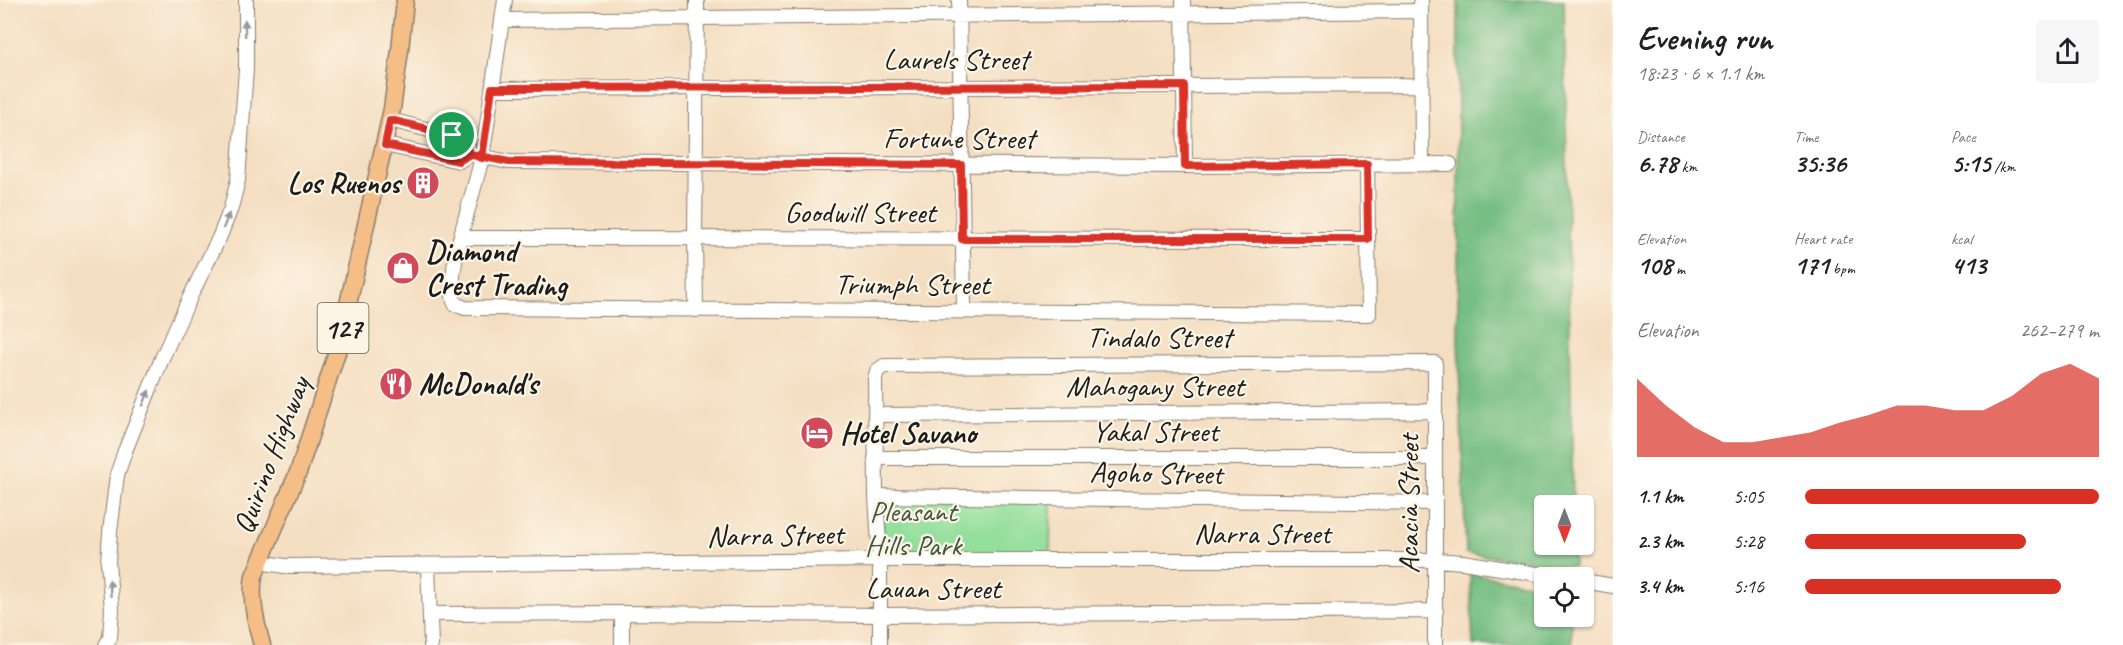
<!DOCTYPE html>
<html lang="en">
<head>
<meta charset="utf-8">
<style>
  :root { --surface:#fff; --page:#f6f6f6; --text:#202124; --muted:#757577; --accent:#d93025 }
  body { margin:0; font-family:Caveat,sans-serif; background:var(--page); color:var(--text); height:100vh; display:flex; flex-direction:column; font-size:22px; white-space:nowrap }
  * { box-sizing:border-box; margin:0 }
  p { font-size:20px; color:var(--muted) }
  .icon { flex:none; width:33px; height:33px; fill:none; stroke:currentColor; stroke-width:2; stroke-linecap:round; stroke-linejoin:round }
  .map { position:relative; flex:1; overflow:hidden }
  .drawer { display:flex; flex-direction:column; background:var(--surface); width:510px }
  .drawer>* { flex:none }
  .needle { width:39px; rotate:180deg }
  .tools { position:absolute; left:1534px; top:495px; display:grid; gap:12px }
  .tools a { display:grid; place-items:center; width:60px; height:60px; border-radius:6px; background:var(--surface); box-shadow:0 2px 4px #0004; font-size:30px }
  .pin { position:absolute; display:grid; place-items:center; width:51px; height:51px; color:#fff; margin:-26px; border:3px solid #fff; border-radius:50%; box-shadow:0 2px 6px #0007 }
  .round { display:grid; place-items:center; flex:none; width:63px; height:63px; border-radius:6px; background:var(--page) }
  .summary { display:flex; align-items:center; justify-content:space-between; height:102px; padding:0 24px }
  h1 { font-size:33px; font-weight:700; line-height:45px }
  .figures { display:grid; grid-template-columns:repeat(3,1fr); gap:9px; height:102px; padding:6px 24px }
  .figures div { display:grid; align-content:center }
  .figures b { font-size:26px; font-weight:700 }
  .figures small { font-size:16px; font-weight:400 }
  .figures p { font-size:16px }
  .chart { height:168px; padding:12px 24px }
  .chart p { display:flex; justify-content:space-between }
  .chart svg { width:100%; height:108px; margin-top:6px; fill:var(--accent); opacity:.7 }
  ul { padding:0 24px; list-style:none; font-size:20px }
  li { display:grid; grid-template-columns:96px 72px 1fr; align-items:center; height:45px }
  li i { height:15px; border-radius:8px; background:var(--accent) }
  main { display:flex; flex:1; min-height:0 }
  .map>svg:first-child { display:block }
  .green { fill:#93df9b; stroke:#587e5c; stroke-width:1.5 }
  .forest { fill:#76be83; stroke:#496d50; stroke-width:1.5 }
  .lines { fill:none; stroke-linecap:round; stroke-linejoin:round }
  .minor-casing { stroke:#887d6e; stroke-width:16 }
  .major-casing { stroke:#887d6e; stroke-width:19 }
  .minor { stroke:#fff; stroke-width:14 }
  .major { stroke:#f6be87; stroke-width:16 }
  .oneway { fill:#999 }
  .route-casing { stroke:#fff; stroke-width:12 }
  .route { stroke:#d93025; stroke-width:8 }
  .labels { text-anchor:middle; dominant-baseline:central; stroke-width:4.5; stroke-linejoin:round; paint-order:stroke }
  .shield { fill:#fcf5e5; stroke:#5f5d58; stroke-width:1.5 }
  .shield-label { font-size:28px; font-weight:bold; fill:#1c1c1c }
  .street-label { font-size:30px; fill:#1c1c1c; stroke:#fcf5e5 }
  .poi-label { font-size:30px; font-weight:bold; fill:#1c1c1c; stroke:#fcf5e5; text-anchor:start }
  .park-label { font-size:30px; fill:#405642; stroke:#fcf5e5 }
</style>
</head>
<body>
<main>
<div class="map">
<svg width="1613" height="645" viewBox="0 0 1613 645">
  <rect width="100%" height="100%" fill="#fcf5e5"/>
  <filter id="ink" filterUnits="userSpaceOnUse"><feTurbulence type="fractalNoise" baseFrequency=".0167" numOctaves="2"/><feDisplacementMap in="SourceGraphic" scale="12" xChannelSelector="R" yChannelSelector="G"/><feConvolveMatrix kernelMatrix="1 2 1 2 8 2 1 2 1" color-interpolation-filters="sRGB"/></filter>
  <filter id="wash" filterUnits="userSpaceOnUse"><feTurbulence type="fractalNoise" baseFrequency=".008" numOctaves="4" result="noise"/><feDisplacementMap in="SourceGraphic" scale="24" xChannelSelector="R" yChannelSelector="G"/><feGaussianBlur stdDeviation="1.35" result="paint"/><feColorMatrix in="noise" values="0 0 0 0 0 0 0 0 0 0 0 0 0 0 0 0 0 1.4 0 .05"/><feComposite in="paint" operator="in"/></filter>
  <g filter="url(#wash)">
    <rect width="100%" height="100%" fill="#f4dec1"/>
    <!-- green -->
    <path class="green" d="M 881,497 L 1051,497 L 1050,556 L 883,560 Z"/>
    <!-- forest -->
    <path class="forest" d="M 1458,0 L 1564,0 L 1573,505 L 1545,506 L 1545,544 L 1573,545 L 1574,567 L 1466,553 L 1458,340 Z
      M 1470,573 L 1545,587 L 1545,616 L 1572,617 L 1572,645 L 1473,645 Z"/>
  </g>
  <g filter="url(#ink)">
    <g class="lines">
      <defs>
        <path id="minor" d="M 505,0 C 497,52 491,104 482,156 C 476,190 443,275 455,304 L 465,308 L 1369,314 L 1367,164
          M 959,0 L 964,311
          M 1183,0 L 1185,166
          M 1421,0 L 1422,164
          M 502,20 L 1421,11
          M 492,89 L 1421,85
          M 390,120 L 465,139 L 470,154
          M 385,145 L 459,161 L 470,154
          M 470,154 L 509,162 L 1185,166 L 1450,164
          M 460,238 L 1368,239
          M 696,310 L 695,239 L 697,0
          M 875,415 L 1435,411
          M 875,458 L 1435,458
          M 876,496 L 1435,503
          M 259,562 L 285,566 L 880,560 L 1436,560 L 1463,562 L 1562,578
          M 428,565 L 431,645
          M 1584,581 L 1613,586
          M 622,613 L 622,645
          M 430,614 L 622,613 L 880,615 L 1436,611
          M 106,645 L 110,638 L 112,609 L 108,563 L 110,532 L 117,475 L 125,451 L 163,356 L 192,293 L 220,236 L 231,208 L 238,180 L 246,69 L 246,0
          M 880,645 L 880,560 L 876,496 L 875,378 L 877,371 L 884,366 L 1435,363 L 1435,645"/>
        <path id="major" d="M 262,645 C 256,623 250,599 254,576 L 299,470 L 338,349 L 392,109 L 400,50 L 405,0"/>
      </defs>
      <!-- minor casing -->
      <use href="#minor" class="minor-casing"/>
      <!-- major casing -->
      <use href="#major" class="major-casing"/>
      <!-- minor -->
      <use href="#minor" class="minor"/>
      <!-- major -->
      <use href="#major" class="major"/>
    </g>
    <!-- one-way arrows -->
    <defs><path id="oneway-solid" d="M-6-.8H1V-3.2L6.5 0L1 3.2V.8H-6Z" transform="scale(1.5)"/></defs>
    <g class="oneway">
      <use href="#oneway-solid" transform="translate(245 28) rotate(-91)"/>
      <use href="#oneway-solid" transform="translate(226 221) rotate(-69)"/>
      <use href="#oneway-solid" transform="translate(146 398) rotate(-68)"/>
      <use href="#oneway-solid" transform="translate(110 588) rotate(-95)"/>
    </g>
  </g>
  <g class="lines" filter="url(#ink)">
    <defs>
      <path id="route" d="M 452,135 L 390,120 L 385,145 L 459,161 L 470,154 L 509,162 L 961,165 L 962,239 L 1368,239 L 1367,164 L 1185,166 L 1184,86 L 492,88 L 482,158 L 470,154 L 465,139 L 452,135"/>
    </defs>
    <!-- route casing -->
    <use href="#route" class="route-casing"/>
    <!-- route -->
    <use href="#route" class="route"/>
  </g>
  <!-- icons -->
  <defs>
    <symbol id="building-disc" viewBox="-11 -11 22 22"><circle r="9.5" fill="#d1495b" stroke="#fcf5e5"/><path d="M-4-6H4V6H1V3H-1V6H-4ZM-2.5-4.3h1.7v1.8h-1.7ZM.8-4.3h1.7v1.8H.8ZM-2.5-1h1.7V.8h-1.7ZM.8-1h1.7V.8H.8Z" fill="#fff"/></symbol>
    <symbol id="shop-disc" viewBox="-11 -11 22 22"><circle r="9.5" fill="#d1495b" stroke="#fcf5e5"/><path d="M-5-2.5h2.3a2.7 3.5 0 0 1 5.4 0H5L5.5 6h-11ZM-1.5-2.5h3a1.5 2.3 0 0 0-3 0Z" fill="#fff"/></symbol>
    <symbol id="restaurant-disc" viewBox="-11 -11 22 22"><circle r="9.5" fill="#d1495b" stroke="#fcf5e5"/><path d="M-5-6h1v4h1v-4h1v4h1v-4h1v5L-1.5 .5V6h-2V.5L-5-1ZM5-6V6H3V1.5H1.5Q1.5-4 5-6Z" fill="#fff"/></symbol>
    <symbol id="hotel-disc" viewBox="-11 -11 22 22"><circle r="9.5" fill="#d1495b" stroke="#fcf5e5"/><path d="M-6-4.5h1.5V1H6V5H4.5V3h-9V5H-6ZM-4 0a1.8 1.8 0 1 1 3.6 0ZM.5 0V-2.5h3Q6-2.5 6 0Z" fill="#fff"/></symbol>
  </defs>
  <g fill-rule="evenodd">
    <use href="#building-disc" x="404" y="164" width="38" height="38"/>
    <use href="#shop-disc" x="384" y="249" width="38" height="38"/>
    <use href="#restaurant-disc" x="377" y="365" width="38" height="38"/>
    <use href="#hotel-disc" x="798" y="414" width="38" height="38"/>
  </g>
  <g class="labels">
    <!-- shield labels -->
    <rect class="shield" x="317.5" y="303" width="51" height="50" rx="4.5"/>
    <g class="shield-label">
      <text x="343" y="328">127</text>
    </g>
    <!-- street labels -->
    <g class="street-label">
      <text x="956" y="59">Laurels Street</text>
      <text x="959" y="138">Fortune Street</text>
      <text x="860" y="212">Goodwill Street</text>
      <text x="912" y="284">Triumph Street</text>
      <text x="1159" y="337">Tindalo Street</text>
      <text x="1155" y="386">Mahogany Street</text>
      <text x="1155" y="431">Yakal Street</text>
      <text transform="translate(271 455) rotate(-69)">Quirino Highway</text>
      <text transform="translate(1156 473) rotate(1)">Agoho Street</text>
      <text transform="translate(1408 504) rotate(-90)">Acacia Street</text>
      <text x="1262" y="533">Narra Street</text>
      <text transform="translate(775 535) rotate(-1)">Narra Street</text>
      <text x="933" y="588">Lauan Street</text>
    </g>
    <!-- poi labels -->
    <g class="poi-label">
      <text x="400" y="183" text-anchor="end">Los Ruenos</text>
      <text x="426" y="251">Diamond<tspan x="426" dy="34">Crest Trading</tspan></text>
      <text x="419" y="384">McDonald's</text>
      <text x="840" y="433">Hotel Savano</text>
    </g>
    <!-- park labels -->
    <g class="park-label">
      <text x="913" y="511">Pleasant<tspan x="913" dy="34">Hills Park</tspan></text>
    </g>
  </g>
</svg>
<div class="tools">
<a><svg class="needle" viewBox="-14 -14 28 28"><path d="M0-13l5 13h-10z" fill="#e53935"/><path d="M0 13l5-13h-10z" fill="#757577"/></svg></a>
<a><svg class="icon" aria-label="locate" viewBox="0 0 24 24"><circle cx="12" cy="12" r="6"/><path d="M12 2v4M12 18v4M2 12h4M18 12h4"/></svg></a>
</div>
<div class="pin" style="left:452px;top:135px;background:#1e9e55"><svg class="icon" aria-label="arrive" viewBox="0 0 24 24"><path d="M6 21V4h12l-3 4 3 4H6"/></svg></div>
</div>
<section class="drawer">
<div class="summary"><div><h1>Evening run</h1><p>18:23 · 6 × 1.1 km</p></div><a class="round"><svg class="icon" aria-label="share" viewBox="0 0 24 24"><path d="M12 15V3M7 8l5-5 5 5M5 13v7h14v-7"/></svg></a></div>
<div class="figures">
<div><p>Distance</p><b>6.78<small> km</small></b></div>
<div><p>Time</p><b>35:36</b></div>
<div><p>Pace</p><b>5:15<small> /km</small></b></div>
</div>
<div class="figures">
<div><p>Elevation</p><b>108<small> m</small></b></div>
<div><p>Heart rate</p><b>171<small> bpm</small></b></div>
<div><p>kcal</p><b>413</b></div>
</div>
<div class="chart"><p><span>Elevation</span>262–279 m</p>
<svg viewBox="0 0 160 44" preserveAspectRatio="none"><path d="M0 44V12L10 23L20 32L30 38L40 38L50 36L60 34L70 30L80 27L90 23L100 23L110 25L120 25L130 19L140 10L150 6L160 12V44z"/></svg>
</div>
<ul>
<li><b>1.1 km</b>5:05<i style="width:100%"></i></li>
<li><b>2.3 km</b>5:28<i style="width:75%"></i></li>
<li><b>3.4 km</b>5:16<i style="width:87%"></i></li>
</ul>
</section>
</main>
</body>
</html>
